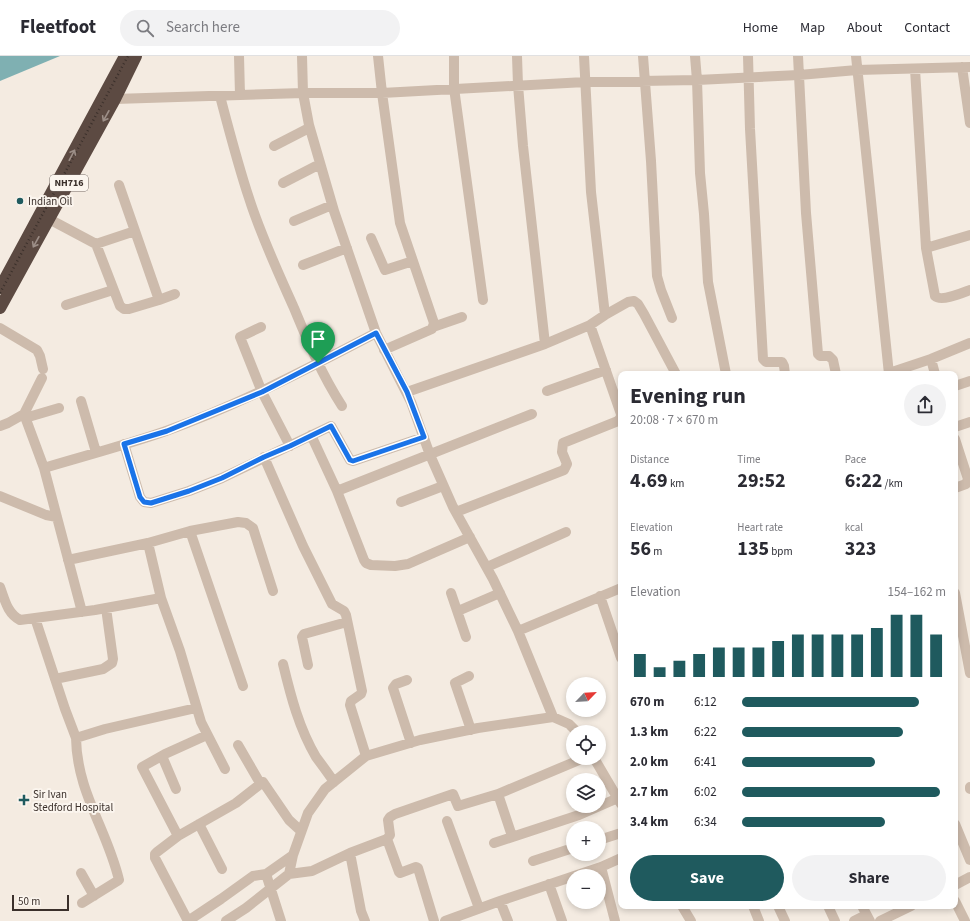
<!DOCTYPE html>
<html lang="en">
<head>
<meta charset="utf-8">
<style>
  :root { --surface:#fff; --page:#f2f2f3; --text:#2b2b33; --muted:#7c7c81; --line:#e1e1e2; --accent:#1f5a5e }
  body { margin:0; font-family:"Source Sans 3",sans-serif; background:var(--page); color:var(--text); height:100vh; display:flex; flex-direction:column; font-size:15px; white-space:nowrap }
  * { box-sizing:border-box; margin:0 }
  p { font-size:13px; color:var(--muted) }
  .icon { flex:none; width:22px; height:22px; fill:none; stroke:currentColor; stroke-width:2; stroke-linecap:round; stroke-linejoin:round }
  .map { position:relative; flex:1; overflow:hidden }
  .sheet { position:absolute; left:618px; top:315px; width:340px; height:538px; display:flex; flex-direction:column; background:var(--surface); border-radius:8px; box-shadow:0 2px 6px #0003 }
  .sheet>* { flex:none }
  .needle { width:26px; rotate:65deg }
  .controls { position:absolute; left:566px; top:621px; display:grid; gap:8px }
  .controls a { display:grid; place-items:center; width:40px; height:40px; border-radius:50%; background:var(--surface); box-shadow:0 2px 6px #0003; font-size:20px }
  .scale { position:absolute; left:12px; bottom:10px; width:57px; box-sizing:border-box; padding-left:4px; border:2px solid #3b302b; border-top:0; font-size:11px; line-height:14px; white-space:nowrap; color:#3b302b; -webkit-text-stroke:3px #fbf5ee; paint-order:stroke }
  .pin { position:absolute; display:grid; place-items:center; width:34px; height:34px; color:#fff; margin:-41px -17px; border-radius:50% 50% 50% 0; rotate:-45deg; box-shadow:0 0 4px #0007 }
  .pin .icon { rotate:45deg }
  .round { display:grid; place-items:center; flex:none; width:42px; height:42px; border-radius:21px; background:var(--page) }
  .overview { display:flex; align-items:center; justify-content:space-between; height:68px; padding:0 12px }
  h1 { font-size:22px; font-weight:700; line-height:30px }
  .stats { display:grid; grid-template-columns:repeat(3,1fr); gap:6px; height:68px; padding:4px 12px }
  .stats div { display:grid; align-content:center }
  .stats b { font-size:20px; font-weight:700 }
  .stats small { font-size:11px; font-weight:400 }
  .stats p { font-size:11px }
  .chart { height:112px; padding:8px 12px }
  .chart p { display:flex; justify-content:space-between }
  .chart svg { width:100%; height:72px; margin-top:4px; stroke:var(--accent); stroke-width:6 }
  .primary-button { display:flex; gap:8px; margin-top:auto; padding:8px 12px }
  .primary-button a { flex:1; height:46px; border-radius:24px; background:var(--accent); color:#fff; font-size:16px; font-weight:700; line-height:46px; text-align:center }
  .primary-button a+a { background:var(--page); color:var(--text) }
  ul { padding:0 12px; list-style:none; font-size:13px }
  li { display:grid; grid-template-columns:64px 48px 1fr; align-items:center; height:30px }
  li i { height:10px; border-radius:5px; background:var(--accent) }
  header { display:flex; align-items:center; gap:24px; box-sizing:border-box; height:56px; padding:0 20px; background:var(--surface); border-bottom:1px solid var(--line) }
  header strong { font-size:19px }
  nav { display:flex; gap:22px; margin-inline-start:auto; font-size:14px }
  .search { width:280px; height:36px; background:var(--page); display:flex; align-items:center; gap:10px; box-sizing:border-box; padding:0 14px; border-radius:22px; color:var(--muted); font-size:15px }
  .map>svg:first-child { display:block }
  .water { fill:#7fb0b2 }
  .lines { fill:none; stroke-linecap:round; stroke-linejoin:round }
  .minor { stroke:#cdbbac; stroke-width:10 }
  .highway { stroke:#5c4a42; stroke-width:12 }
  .rail { stroke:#3b302b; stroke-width:2.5; stroke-dasharray:1 3; stroke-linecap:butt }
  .oneway { stroke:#9c8e87 }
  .route-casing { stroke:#fff; stroke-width:8 }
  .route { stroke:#1a73e8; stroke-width:5 }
  .poi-dot { fill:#1f5a5e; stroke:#fbf5ee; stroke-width:1.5 }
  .labels { text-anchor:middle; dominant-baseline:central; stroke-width:4; stroke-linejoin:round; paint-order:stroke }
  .shield { fill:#fbf5ee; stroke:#756b66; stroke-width:1 }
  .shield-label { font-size:10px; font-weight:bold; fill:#3b302b }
  .poi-label { font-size:11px; fill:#3b302b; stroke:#fbf5ee; text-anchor:start }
</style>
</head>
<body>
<header>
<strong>Fleetfoot</strong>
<div class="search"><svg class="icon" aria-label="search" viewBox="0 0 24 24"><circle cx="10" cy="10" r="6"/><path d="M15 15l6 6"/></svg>Search here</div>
<nav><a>Home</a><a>Map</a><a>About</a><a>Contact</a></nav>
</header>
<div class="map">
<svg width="970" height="865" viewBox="0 0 970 865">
  <rect width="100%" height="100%" fill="#f4ebe1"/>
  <!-- water -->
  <path class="water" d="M 0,0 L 60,0 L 0,25 Z"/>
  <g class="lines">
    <!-- minor -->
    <path class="minor" d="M 239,0 L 240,39
      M 302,0 L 303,37 L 309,69 L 334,155 L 376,277 L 411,346 L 430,399 L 453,451 L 493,523 L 518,575 L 553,661 L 569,668 L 577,676
      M 378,0 L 382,37 L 400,167 L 434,267 L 432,273 L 384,294
      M 454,0 L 454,32 L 483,244
      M 517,0 L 518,29 L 523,90 L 545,288
      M 584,0 L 591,136 L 605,259
      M 643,0 L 651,105 L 657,220 L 661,234 L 672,262
      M 695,0 L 697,24 L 700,117 L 704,158 L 708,226 L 726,318
      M 748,0 L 750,73 L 763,303 L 766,306 L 782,306 L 784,310 L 785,318
      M 798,0 L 806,157 L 818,298 L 820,300 L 829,300 L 833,304 L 836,318
      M 856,0 L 889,318
      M 962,11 L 970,67
      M 915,13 L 926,192 L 935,240 C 941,246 962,237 970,234
      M 109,40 L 115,43 L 303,37 L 382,37 L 585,26 L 697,24 L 799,19 L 857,14 L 970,11
      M 220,40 C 229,74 238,109 249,142 C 261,180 278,216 294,252 C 308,286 322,319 342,350
      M 274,90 L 309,72
      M 283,127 L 320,108
      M 119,129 L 135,175
      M 49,163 L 96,188 L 135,175 L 159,244 L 129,253 L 124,253 L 120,250 L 96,188
      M 294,165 L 332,149
      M 371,182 L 385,214 L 413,205
      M 926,192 L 970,179
      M 303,209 L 347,192
      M 159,244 L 175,238
      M 66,249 L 113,234
      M 590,269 L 621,358
      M 261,271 L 240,281 L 262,336 L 290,390
      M 433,271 L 462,261
      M 0,272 L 37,294 L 40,300 L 43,313
      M 931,303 L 935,318
      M 889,317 L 931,303 L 970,287
      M 955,330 L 970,325
      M 547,335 L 606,314
      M 407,336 L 545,288 L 590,269 L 605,259 L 628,246 L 634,245 L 638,248 L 644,258 L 676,318
      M 81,345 L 96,396
      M 24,358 L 44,412 L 82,556
      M 25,362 L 59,352
      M 0,370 L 8,367 L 24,358 L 42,322
      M 955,371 L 970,366
      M 311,379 L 337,435 L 532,358
      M 955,383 L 968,423 L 966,428 L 955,432
      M 124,388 L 140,441 L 144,446 L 151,447 L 189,435 L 222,422 L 331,370 L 350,404 L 353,405 L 424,381
      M 264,401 L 303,490 L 332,548 L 344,555 L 346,559 L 362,635 L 361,638 L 351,645 L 350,649 L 366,700
      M 44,412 C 84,400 126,389 166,375 C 239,349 307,313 376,277
      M 337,435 L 364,504 L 366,507 L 371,509 L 395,510 L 408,508 L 470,481
      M 0,440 L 46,459 L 57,461
      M 401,446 L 443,430
      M 456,456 L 564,414 L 567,408 L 562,396 L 563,387 L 618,365 L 621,361
      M 190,475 L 243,630
      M 148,487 L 161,542 L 180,595 L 201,666 L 225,713
      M 68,504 L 148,487 L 190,475 L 238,466 L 246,467 L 253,472 L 273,535
      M 487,511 L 566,476
      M 0,531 C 5,544 7,557 20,564 L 95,554 L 161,542
      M 451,537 L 466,581
      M 955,537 L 970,617
      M 600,540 L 621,602
      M 458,555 L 500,537
      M 35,562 L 65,653 L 76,682 L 105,673 L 196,652
      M 518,575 L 621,532
      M 283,608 C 291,641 299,672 316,701 C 322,709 328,717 334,726
      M 308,609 L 302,581 L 304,578 L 347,566
      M 469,620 L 455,627 L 471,674
      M 55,623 L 103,613 L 112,607 L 113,603 L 106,552
      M 407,624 L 396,628 L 393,632 L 411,687
      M 76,682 C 77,737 107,773 119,824 L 82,847
      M 238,689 L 260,727
      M 162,700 L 176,733
      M 594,702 L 621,748
      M 970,731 L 970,733
      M 498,738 L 512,780
      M 447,765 L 479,852
      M 199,768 L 222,813
      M 955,768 L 970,804
      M 178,780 L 236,747 L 263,726 L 289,764 L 301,775
      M 387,783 L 399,816 L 400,817 L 416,811 L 418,812 L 434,865
      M 599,784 L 621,777
      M 494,787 L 579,759 L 618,742
      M 350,797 L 361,855 L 365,865
      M 533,805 L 573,792
      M 601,811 L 615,865
      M 81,817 L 94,840
      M 266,818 L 281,865
      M 289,818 L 312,815 L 350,797 L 387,783 L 390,779 L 388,764 L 390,761 L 395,758 L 453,738 L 458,750 L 498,738 L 584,702
      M 549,828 L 562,865
      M 955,829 L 970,821
      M 500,845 L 508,865
      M 955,845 L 965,865
      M 682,850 L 691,865
      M 753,850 L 759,865
      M 778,850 L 785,865
      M 828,850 L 835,865
      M 862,850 L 870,865
      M 188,865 L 155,802 L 155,798 L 157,796 L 178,780 L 142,711 L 165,698 L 207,679
      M 188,865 L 221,843 L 253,820 L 266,818 L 293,799
      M 226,865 L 246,852 L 289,818 L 293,799 L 308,757 L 325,733 L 366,700 L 420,684 L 478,672 L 553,661
      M 445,865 L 500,845 L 601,811 L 621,802
      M 854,865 L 866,859
      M 880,865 L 911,850"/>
    <!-- highway -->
    <path class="highway" d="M 0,232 L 125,0
      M 0,252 L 115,43 L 136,0"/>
    <!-- rail -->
    <path class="rail" d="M 0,237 L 128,0"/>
  </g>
  <!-- one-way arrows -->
  <defs><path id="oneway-shaft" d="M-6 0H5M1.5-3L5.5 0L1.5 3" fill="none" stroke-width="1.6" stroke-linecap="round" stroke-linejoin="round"/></defs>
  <g class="oneway">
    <use href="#oneway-shaft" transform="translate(106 60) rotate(119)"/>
    <use href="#oneway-shaft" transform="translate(72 99) rotate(-62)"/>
    <use href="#oneway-shaft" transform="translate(36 186) rotate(119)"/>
  </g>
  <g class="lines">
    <defs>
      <path id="route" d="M 376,277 L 407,336 L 424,381 L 353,405 L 350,404 L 331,370 L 290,390 L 264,401 L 222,422 L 189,435 L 151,447 L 144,446 L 140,441 L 124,388 L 167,375 L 262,336 Z"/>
    </defs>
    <!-- route casing -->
    <use href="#route" class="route-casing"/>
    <!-- route -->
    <use href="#route" class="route"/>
  </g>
  <!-- markers -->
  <g class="poi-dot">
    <circle cx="20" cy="145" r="4"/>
    <path d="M22 738h4v4h4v4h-4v4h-4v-4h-4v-4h4z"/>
  </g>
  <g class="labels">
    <!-- shield labels -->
    <rect class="shield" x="50" y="119" width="38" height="16" rx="3"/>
    <g class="shield-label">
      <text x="69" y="127">NH716</text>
    </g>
    <!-- poi labels -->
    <g class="poi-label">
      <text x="28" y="145">Indian Oil</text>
      <text x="33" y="738">Sir Ivan<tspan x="33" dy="13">Stedford Hospital</tspan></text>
    </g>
  </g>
</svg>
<div class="controls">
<a><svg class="needle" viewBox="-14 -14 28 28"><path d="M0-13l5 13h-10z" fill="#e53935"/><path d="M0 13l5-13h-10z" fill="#7c7c81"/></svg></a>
<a><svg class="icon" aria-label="locate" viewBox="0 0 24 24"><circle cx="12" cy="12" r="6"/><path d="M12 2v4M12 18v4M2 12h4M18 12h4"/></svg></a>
<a><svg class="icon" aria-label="layers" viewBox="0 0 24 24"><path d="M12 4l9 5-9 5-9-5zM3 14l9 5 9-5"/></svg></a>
<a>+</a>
<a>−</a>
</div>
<div class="scale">50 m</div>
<div class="pin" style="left:318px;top:307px;background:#1e9e55"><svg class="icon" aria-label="arrive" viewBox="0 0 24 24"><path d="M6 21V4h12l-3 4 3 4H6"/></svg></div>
<section class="sheet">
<div class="overview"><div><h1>Evening run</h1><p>20:08 · 7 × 670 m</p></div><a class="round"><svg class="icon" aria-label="share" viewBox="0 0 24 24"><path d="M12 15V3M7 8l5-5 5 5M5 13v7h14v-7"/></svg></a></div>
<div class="stats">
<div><p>Distance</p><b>4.69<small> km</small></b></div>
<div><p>Time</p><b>29:52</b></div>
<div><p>Pace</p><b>6:22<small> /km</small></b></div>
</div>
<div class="stats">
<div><p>Elevation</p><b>56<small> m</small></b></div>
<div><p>Heart rate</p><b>135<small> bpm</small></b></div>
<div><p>kcal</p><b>323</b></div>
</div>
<div class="chart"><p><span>Elevation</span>154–162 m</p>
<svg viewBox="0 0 160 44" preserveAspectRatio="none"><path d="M5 44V30M15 44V38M25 44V34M35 44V30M45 44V26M55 44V26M65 44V26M75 44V22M85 44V18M95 44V18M105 44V18M115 44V18M125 44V14M135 44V6M145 44V6M155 44V18"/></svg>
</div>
<ul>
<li><b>670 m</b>6:12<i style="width:87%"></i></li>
<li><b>1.3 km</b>6:22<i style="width:79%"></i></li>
<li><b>2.0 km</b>6:41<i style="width:65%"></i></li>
<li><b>2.7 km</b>6:02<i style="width:97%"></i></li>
<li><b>3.4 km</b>6:34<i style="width:70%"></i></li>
</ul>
<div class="primary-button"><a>Save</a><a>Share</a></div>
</section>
</div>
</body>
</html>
